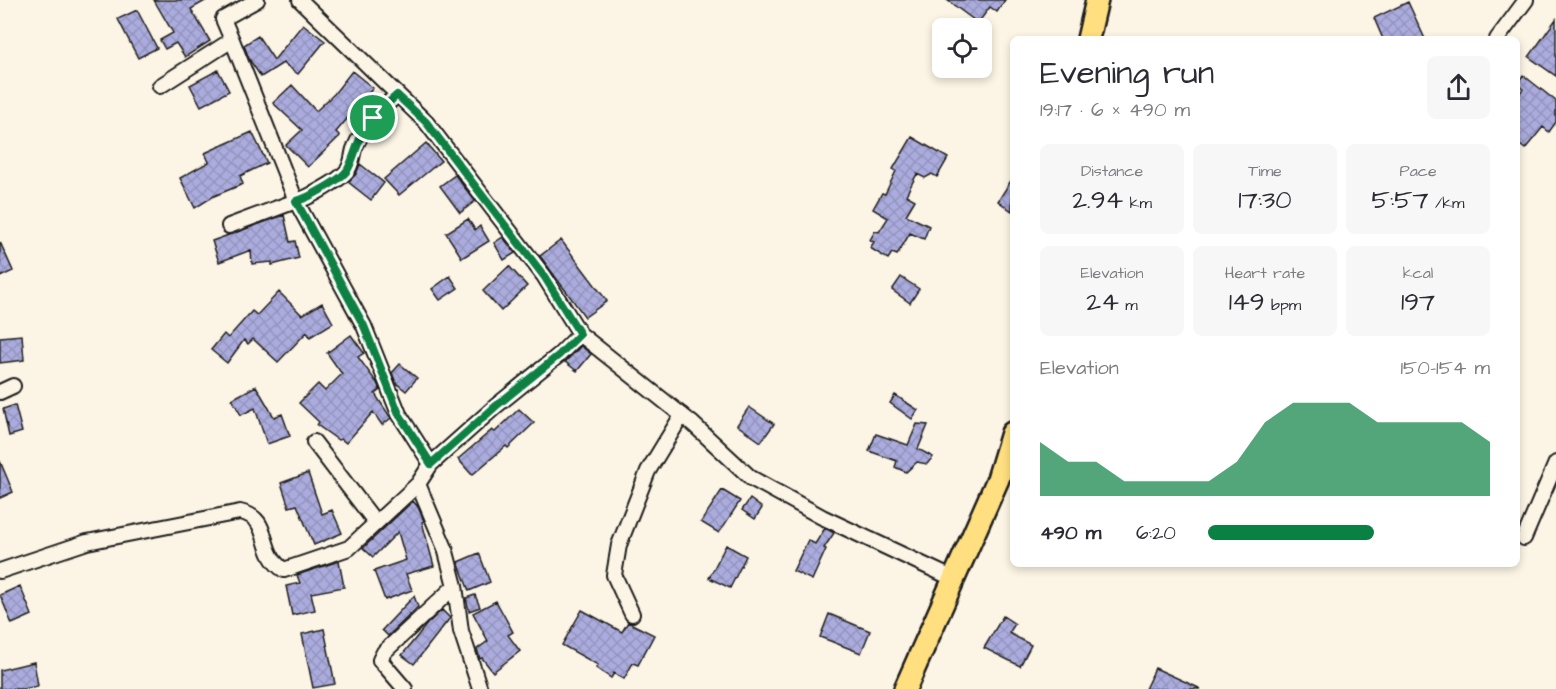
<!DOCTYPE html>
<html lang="en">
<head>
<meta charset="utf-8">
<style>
  :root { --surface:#fff; --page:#f7f7f7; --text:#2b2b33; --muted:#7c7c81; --accent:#0b8043 }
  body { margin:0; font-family:"Architects Daughter",sans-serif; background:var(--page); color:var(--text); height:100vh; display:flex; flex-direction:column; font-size:22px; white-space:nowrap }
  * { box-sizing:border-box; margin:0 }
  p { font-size:20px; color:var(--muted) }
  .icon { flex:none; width:33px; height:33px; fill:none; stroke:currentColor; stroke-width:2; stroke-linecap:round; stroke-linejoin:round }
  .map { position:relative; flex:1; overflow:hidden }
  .details { position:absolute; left:1010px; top:36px; width:510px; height:531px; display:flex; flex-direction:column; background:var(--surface); border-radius:9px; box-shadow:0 3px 9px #0003 }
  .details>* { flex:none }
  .buttons { position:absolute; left:932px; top:18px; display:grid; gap:12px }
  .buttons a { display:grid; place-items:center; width:60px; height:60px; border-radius:9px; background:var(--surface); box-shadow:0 3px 9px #0003; font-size:30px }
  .pin { position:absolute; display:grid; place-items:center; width:51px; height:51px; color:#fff; margin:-26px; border:3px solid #fff; border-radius:50%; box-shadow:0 2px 6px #0007 }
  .round { display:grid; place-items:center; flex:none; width:63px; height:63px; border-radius:9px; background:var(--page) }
  .overview { display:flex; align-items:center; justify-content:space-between; height:102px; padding:0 30px }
  h1 { font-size:33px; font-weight:600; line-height:45px }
  .metrics { display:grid; grid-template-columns:repeat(3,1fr); gap:9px; height:102px; padding:6px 30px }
  .metrics div { display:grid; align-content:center; border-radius:9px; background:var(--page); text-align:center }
  .metrics b { font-size:26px; font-weight:600 }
  .metrics small { font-size:16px; font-weight:400 }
  .metrics p { font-size:16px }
  .chart { height:168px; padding:12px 30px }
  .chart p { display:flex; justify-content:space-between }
  .chart svg { width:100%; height:108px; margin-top:6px; fill:var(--accent); opacity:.7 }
  ul { padding:0 30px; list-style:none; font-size:20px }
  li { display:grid; grid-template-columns:96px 72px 1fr; align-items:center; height:45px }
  li i { height:15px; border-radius:8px; background:var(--accent) }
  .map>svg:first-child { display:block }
  .building { fill:url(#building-cross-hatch); stroke:#1c1c1c; stroke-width:1.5 }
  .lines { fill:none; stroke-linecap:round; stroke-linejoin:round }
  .street-casing { stroke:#1c1c1c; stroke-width:18 }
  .primary-casing { stroke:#1c1c1c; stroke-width:26 }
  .street { stroke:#fcf5e5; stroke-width:14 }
  .primary { stroke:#ffdf80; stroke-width:21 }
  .route-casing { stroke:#fff; stroke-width:12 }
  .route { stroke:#0b8043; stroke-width:8 }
</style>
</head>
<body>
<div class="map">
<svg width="1556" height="689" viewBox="0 0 1556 689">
  <defs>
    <pattern id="building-cross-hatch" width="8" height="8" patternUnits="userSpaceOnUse" patternTransform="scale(1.5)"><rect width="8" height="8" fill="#abacdd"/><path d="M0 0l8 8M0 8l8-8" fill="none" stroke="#9393bd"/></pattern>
  </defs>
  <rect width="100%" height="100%" fill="#fcf5e5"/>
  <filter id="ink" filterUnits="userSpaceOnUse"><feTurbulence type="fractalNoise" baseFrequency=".0167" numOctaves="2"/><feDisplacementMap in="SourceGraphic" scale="12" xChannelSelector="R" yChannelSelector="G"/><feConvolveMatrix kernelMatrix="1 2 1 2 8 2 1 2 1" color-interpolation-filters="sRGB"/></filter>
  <g filter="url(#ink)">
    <!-- building -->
    <path class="building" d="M 154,0 L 207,0 L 191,9 L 210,41 L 185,57 L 176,43 L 165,49 L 160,40 L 173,33 Z
      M 947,0 L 1005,0 L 997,12 L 990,7 L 978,23 Z
      M 1408,2 L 1425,39 L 1383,39 L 1374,18 Z
      M 137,10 L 157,48 L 138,58 L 118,19 Z
      M 1556,19 L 1556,76 L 1529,57 Z
      M 303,24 L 325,41 L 298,74 L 283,63 L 261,77 L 249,59 L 244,45 L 258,36 L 274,60 Z
      M 218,70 L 229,91 L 201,106 L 190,85 Z
      M 352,71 L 373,88 L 336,132 L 340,136 L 308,167 L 286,145 L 302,130 L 273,103 L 292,85 L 316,111 L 334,94 Z
      M 1523,75 L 1556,101 L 1556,122 L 1549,132 L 1543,127 L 1525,149 L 1516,142 L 1516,97 L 1523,89 L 1517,84 Z
      M 252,132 L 267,163 L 240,176 L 243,184 L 214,196 L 195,208 L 180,178 L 209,162 L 205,153 Z
      M 912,137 L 948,158 L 937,177 L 932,174 L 925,178 L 917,174 L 906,195 L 915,200 L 906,215 L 929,226 L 924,239 L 910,233 L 897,255 L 892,253 L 888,259 L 870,248 L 874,242 L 870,240 L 875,231 L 879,232 L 888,218 L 873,209 L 882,193 L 885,194 L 896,171 L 893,169 Z
      M 426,143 L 441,161 L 399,195 L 384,179 Z
      M 360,164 L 384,183 L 371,200 L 348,182 L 356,174 Z
      M 455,175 L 475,201 L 460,213 L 440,186 Z
      M 1012,179 L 1012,211 L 998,201 Z
      M 284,215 L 290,242 L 295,241 L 299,258 L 272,265 L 272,262 L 252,264 L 251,250 L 219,262 L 212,241 Z
      M 468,219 L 475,230 L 480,226 L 489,241 L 462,258 L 446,233 Z
      M 503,237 L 515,253 L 504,260 L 494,243 Z
      M 561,240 L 607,301 L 585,317 L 540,256 Z
      M 0,242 L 13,271 L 0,277 Z
      M 509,266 L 527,286 L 501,311 L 483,291 Z
      M 450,276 L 458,288 L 440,300 L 432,289 Z
      M 901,277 L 919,289 L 910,303 L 892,290 Z
      M 279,292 L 302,315 L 322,303 L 333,323 L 310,337 L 307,332 L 278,362 L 253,339 L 248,344 L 244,340 L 227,363 L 211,350 L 224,334 L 228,338 L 252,311 L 257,315 Z
      M 22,335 L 24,360 L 0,363 L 0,337 Z
      M 351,335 L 364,353 L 358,357 L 377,383 L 380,390 L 375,394 L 391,418 L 382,425 L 373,412 L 346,443 L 341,439 L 338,440 L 317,425 L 319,422 L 299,403 L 318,384 L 325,391 L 342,374 L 327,353 Z
      M 581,346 L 591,354 L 577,371 L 565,362 Z
      M 400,364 L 417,378 L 406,391 L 396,383 L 392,373 Z
      M 256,386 L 274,417 L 282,414 L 290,436 L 267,444 L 255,408 L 241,415 L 232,399 Z
      M 895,395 L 918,410 L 912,419 L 890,403 Z
      M 15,405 L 22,432 L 9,436 L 3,409 Z
      M 749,407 L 774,424 L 761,442 L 737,425 Z
      M 519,409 L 534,423 L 508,448 L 506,446 L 472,475 L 458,459 L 492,430 L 495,432 Z
      M 917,424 L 928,425 L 918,449 L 933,457 L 927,464 L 917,462 L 906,472 L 895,467 L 897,461 L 869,451 L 876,434 L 908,445 Z
      M 0,461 L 13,492 L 0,498 Z
      M 308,473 L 322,514 L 332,510 L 342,533 L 314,545 L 297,505 L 289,507 L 281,483 Z
      M 722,490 L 740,501 L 719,533 L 701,522 Z
      M 750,499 L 762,508 L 755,519 L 742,510 Z
      M 413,501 L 418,507 L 424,521 L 422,522 L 434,566 L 406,574 L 412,590 L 385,600 L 374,571 L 406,560 L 398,532 L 373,557 L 363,548 Z
      M 825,528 L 834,533 L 824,548 L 826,549 L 812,580 L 793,571 L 808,540 L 815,544 Z
      M 726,545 L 746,556 L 730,588 L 709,578 Z
      M 479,553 L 490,582 L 469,591 L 458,562 Z
      M 339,561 L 344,587 L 311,593 L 315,610 L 292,615 L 286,586 L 300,583 L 297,575 Z
      M 20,586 L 32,615 L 12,624 L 0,595 Z
      M 475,595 L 480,607 L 469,611 L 466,598 Z
      M 414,596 L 418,607 L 388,636 L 382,630 Z
      M 496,601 L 513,632 L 508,635 L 520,651 L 493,672 L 482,658 L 480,659 L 477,649 L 488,641 L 473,613 Z
      M 442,610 L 450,618 L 414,664 L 402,655 L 427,624 Z
      M 582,610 L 622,632 L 628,622 L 654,635 L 638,665 L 633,663 L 624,679 L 614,673 L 611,678 L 596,668 L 598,665 L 562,645 Z
      M 829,614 L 870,631 L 861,653 L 820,637 Z
      M 1003,616 L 1015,624 L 1009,633 L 1031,645 L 1020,666 L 984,648 Z
      M 324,629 L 335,684 L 313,688 L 302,634 Z
      M 34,662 L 38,686 L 23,689 L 0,689 L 0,670 Z
      M 1155,668 L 1201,689 L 1145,689 Z"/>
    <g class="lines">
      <defs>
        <path id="street" d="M 300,0 L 426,122 L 544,276 L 580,334 L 693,424 L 751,478 L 822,517 L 954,579
          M 1497,39 L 1526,0
          M 232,40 L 296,201 L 364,326 L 399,414 L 431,464
          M 160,86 L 232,40 L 223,19 L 257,0
          M 229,226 L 296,201 C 307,199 340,180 347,171 C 352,165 352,156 354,149 C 364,126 379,111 397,95
          M 0,392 L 13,386
          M 314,442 L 376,523
          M 418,484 L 445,548 L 455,586 L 461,631 L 480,689
          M 1524,538 L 1556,463
          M 0,571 L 87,542 L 240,512 C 273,518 257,553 284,570 L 349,548 L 418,484 L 431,464 L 496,406 L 559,355 L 580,334
          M 632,614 L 614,575 L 619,545 L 648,471 L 682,415
          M 405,689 L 380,660 L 384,652 L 455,586"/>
        <path id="primary" d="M 1088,39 L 1097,0
          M 905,689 L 998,479 L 1012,433"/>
      </defs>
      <!-- street casing -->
      <use href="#street" class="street-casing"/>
      <!-- primary casing -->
      <use href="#primary" class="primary-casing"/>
      <!-- street -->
      <use href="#street" class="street"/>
      <!-- primary -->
      <use href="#primary" class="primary"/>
    </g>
  </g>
  <g class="lines" filter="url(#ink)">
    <defs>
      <path id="route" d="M 397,95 L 426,122 L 544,276 L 580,334 L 559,355 L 496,406 L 431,464 L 399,414 L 364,326 L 296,201 C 307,199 343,179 348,169 C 354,158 357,143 364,130 C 373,116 385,106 397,95 Z"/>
    </defs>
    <!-- route casing -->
    <use href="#route" class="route-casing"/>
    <!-- route -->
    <use href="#route" class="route"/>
  </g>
</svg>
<div class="buttons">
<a><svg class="icon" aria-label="locate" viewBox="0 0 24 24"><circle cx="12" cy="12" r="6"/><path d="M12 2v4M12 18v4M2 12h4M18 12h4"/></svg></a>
</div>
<div class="pin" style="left:373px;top:118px;background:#1e9e55"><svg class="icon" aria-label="arrive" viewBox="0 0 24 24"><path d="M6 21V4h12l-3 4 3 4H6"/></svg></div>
<section class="details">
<div class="overview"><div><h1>Evening run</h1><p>19:17 · 6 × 490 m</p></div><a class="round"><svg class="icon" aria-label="share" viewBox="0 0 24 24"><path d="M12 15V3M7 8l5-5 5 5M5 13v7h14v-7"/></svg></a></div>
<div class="metrics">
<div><p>Distance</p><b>2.94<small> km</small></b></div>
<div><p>Time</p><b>17:30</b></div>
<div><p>Pace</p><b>5:57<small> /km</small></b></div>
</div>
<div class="metrics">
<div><p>Elevation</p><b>24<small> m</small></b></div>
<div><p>Heart rate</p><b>149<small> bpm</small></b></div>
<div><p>kcal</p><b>197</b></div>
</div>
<div class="chart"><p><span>Elevation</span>150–154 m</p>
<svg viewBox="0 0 160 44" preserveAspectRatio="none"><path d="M0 44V22L10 30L20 30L30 38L40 38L50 38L60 38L70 30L80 14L90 6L100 6L110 6L120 14L130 14L140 14L150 14L160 22V44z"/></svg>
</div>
<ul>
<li><b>490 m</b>6:20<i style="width:59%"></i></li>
</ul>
</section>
</div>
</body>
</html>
